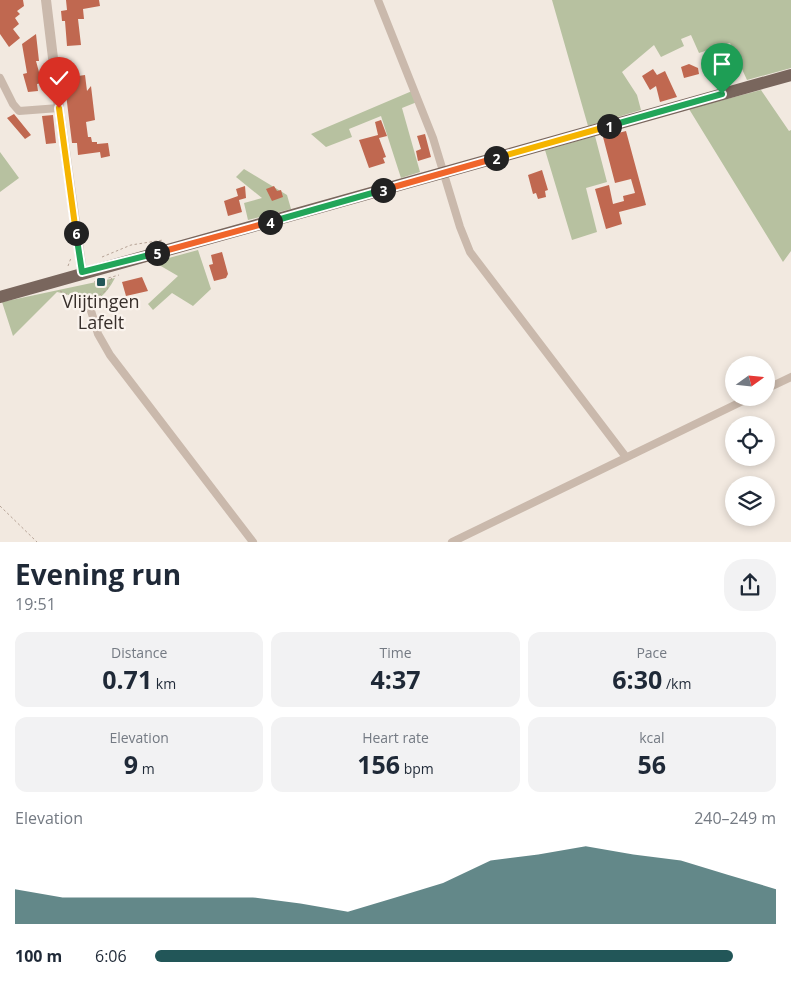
<!DOCTYPE html>
<html lang="en">
<head>
<meta charset="utf-8">
<style>
  :root { --surface:#fff; --page:#f2f2f3; --text:#1f2937; --muted:#747a83; --accent:#225658 }
  body { margin:0; font-family:"Open Sans",sans-serif; background:var(--page); color:var(--text); height:100vh; display:flex; flex-direction:column; font-size:19px; white-space:nowrap }
  * { box-sizing:border-box; margin:0 }
  p { font-size:16px; color:var(--muted) }
  .icon { flex:none; width:28px; height:28px; fill:none; stroke:currentColor; stroke-width:2; stroke-linecap:round; stroke-linejoin:round }
  .map { position:relative; height:542px; overflow:hidden }
  .panel { display:flex; flex-direction:column; background:var(--surface); flex:1 }
  .panel>* { flex:none }
  .needle { width:32px; rotate:75deg }
  .tools { position:absolute; left:725px; top:356px; display:grid; gap:10px }
  .tools a { display:grid; place-items:center; width:50px; height:50px; border-radius:50%; background:var(--surface); box-shadow:0 2px 8px #0003; font-size:25px }
  .pin { position:absolute; display:grid; place-items:center; width:42px; height:42px; color:#fff; margin:-51px -21px; border-radius:50% 50% 50% 0; rotate:-45deg; box-shadow:0 0 5px #0007 }
  .pin .icon { rotate:45deg }
  .km { position:absolute; width:25px; height:25px; margin:-12px; border-radius:50%; background:#222; color:#fff; font-size:14px; line-height:25px; text-align:center }
  .round { display:grid; place-items:center; flex:none; width:52px; height:52px; border-radius:20px; background:var(--page) }
  .overview { display:flex; align-items:center; justify-content:space-between; height:85px; padding:0 15px }
  h1 { font-size:28px; font-weight:700; line-height:38px }
  .figures { display:grid; grid-template-columns:repeat(3,1fr); gap:8px; height:85px; padding:5px 15px }
  .figures div { display:grid; align-content:center; border-radius:12px; background:var(--page); text-align:center }
  .figures b { font-size:25px; font-weight:700 }
  .figures small { font-size:14px; font-weight:400 }
  .figures p { font-size:14px }
  .chart { height:140px; padding:10px 15px }
  .chart p { display:flex; justify-content:space-between }
  .chart svg { width:100%; height:90px; margin-top:5px; fill:var(--accent); opacity:.7 }
  ul { padding:0 15px; list-style:none; font-size:16px }
  li { display:grid; grid-template-columns:80px 60px 1fr; align-items:center; height:38px }
  li i { height:12px; border-radius:6px; background:var(--accent) }
  .map>svg:first-child { display:block }
  .green { fill:#b7c1a0 }
  .building { fill:#c06850 }
  .lines { fill:none; stroke-linecap:round; stroke-linejoin:round }
  .path { stroke:#b6a396; stroke-width:1; stroke-dasharray:2.5 2.5; stroke-linecap:butt }
  .minor { stroke:#cab9ac; stroke-width:8 }
  .tertiary { stroke:#cab9ac; stroke-width:10 }
  .primary { stroke:#79665d; stroke-width:12 }
  .split-1-casing { stroke:#fff; stroke-width:10 }
  .split-2-casing { stroke:#fff; stroke-width:10 }
  .split-3-casing { stroke:#fff; stroke-width:10 }
  .split-4-casing { stroke:#fff; stroke-width:10 }
  .split-5-casing { stroke:#fff; stroke-width:10 }
  .split-6-casing { stroke:#fff; stroke-width:10 }
  .split-7-casing { stroke:#fff; stroke-width:10 }
  .split-1 { stroke:#22a559; stroke-width:6 }
  .split-2 { stroke:#f5b400; stroke-width:6 }
  .split-3 { stroke:#f0652b; stroke-width:6 }
  .split-4 { stroke:#22a559; stroke-width:6 }
  .split-5 { stroke:#f0652b; stroke-width:6 }
  .split-6 { stroke:#22a559; stroke-width:6 }
  .split-7 { stroke:#f5b400; stroke-width:6 }
  .poi-dot { fill:#225658; stroke:#faf3ed; stroke-width:2 }
  .labels { text-anchor:middle; dominant-baseline:central; stroke-width:4.5; stroke-linejoin:round; paint-order:stroke }
  .poi-label { font-size:18px; fill:#382f2b; stroke:#faf3ed }
</style>
</head>
<body>
<div class="map">
<svg width="791" height="542" viewBox="0 0 791 542">
  <rect width="100%" height="100%" fill="#f2e9e0"/>
  <!-- green -->
  <path class="green" d="M 552,0 L 791,0 L 791,68 L 747,80 L 730,43 L 699,53 L 691,35 L 681,39 L 684,46 L 661,57 L 654,45 L 622,72 L 637,95 L 641,110 L 588,126 Z
    M 761,90 L 789,131 L 791,130 L 791,251 L 783,262 L 689,109 Z
    M 412,91 L 417,102 L 402,108 L 420,172 L 401,178 L 381,116 L 349,129 L 352,137 L 326,147 L 311,134 Z
    M 595,136 L 607,182 L 586,188 L 597,232 L 572,240 L 545,150 Z
    M 0,152 L 19,178 L 0,192 Z
    M 244,169 L 287,195 L 291,209 L 248,220 L 244,203 L 262,198 L 236,177 Z
    M 198,250 L 211,289 L 193,306 L 172,293 L 153,310 L 148,304 L 178,276 L 154,262 Z
    M 115,278 C 96,313 86,298 57,292 L 13,336 L 2,302 Z"/>
  <!-- building -->
  <path class="building" d="M 0,0 L 23,0 L 24,6 L 17,11 L 20,14 L 15,18 L 19,24 L 13,29 L 20,38 L 9,47 L 0,34 Z
    M 66,0 L 99,0 L 100,6 L 83,9 L 84,19 L 78,19 L 81,45 L 67,46 L 65,21 L 62,21 L 61,11 L 67,10 Z
    M 36,34 L 39,61 L 36,61 L 42,83 L 37,84 L 38,91 L 28,92 L 23,74 L 27,73 L 22,44 Z
    M 723,56 L 724,59 L 732,57 L 736,71 L 726,74 L 723,64 L 715,66 L 713,59 Z
    M 689,64 L 698,68 L 699,74 L 684,78 L 681,67 Z
    M 653,69 L 657,75 L 665,71 L 677,97 L 660,102 L 656,86 L 650,90 L 642,76 Z
    M 85,75 L 87,91 L 91,86 L 95,120 L 86,122 L 88,137 L 91,137 L 92,142 L 97,142 L 97,144 L 108,143 L 110,156 L 101,158 L 100,152 L 78,155 L 77,143 L 72,143 L 64,78 Z
    M 14,114 L 31,135 L 25,139 L 7,118 Z
    M 53,115 L 56,143 L 46,144 L 42,116 Z
    M 381,120 L 387,136 L 379,138 L 386,157 L 383,158 L 385,163 L 369,168 L 359,140 L 378,135 L 375,122 Z
    M 626,131 L 646,205 L 619,212 L 622,224 L 606,229 L 595,189 L 609,185 L 613,204 L 624,201 L 623,196 L 635,193 L 631,179 L 615,183 L 603,137 Z
    M 425,134 L 431,157 L 418,161 L 416,151 L 421,149 L 417,136 Z
    M 542,170 L 548,190 L 545,191 L 546,197 L 538,199 L 536,193 L 533,194 L 528,175 Z
    M 245,186 L 246,198 L 239,200 L 242,212 L 228,216 L 224,201 L 238,196 L 236,189 Z
    M 274,186 L 277,191 L 281,190 L 283,197 L 272,201 L 266,189 Z
    M 222,252 L 228,274 L 226,278 L 214,281 L 209,265 L 213,264 L 211,255 Z
    M 142,277 L 148,291 L 126,296 L 122,282 Z"/>
  <g class="lines">
    <!-- path -->
    <path class="path" d="M 102,257 L 131,245 L 163,240
      M 68,266 L 71,258
      M 94,282 L 119,275
      M 60,291 L 81,301
      M 95,298 L 107,290 L 112,277
      M 0,506 L 37,542"/>
    <!-- minor -->
    <path class="minor" d="M 378,0 L 433,138 L 460,227 L 470,252 L 626,457
      M 0,78 L 13,104 L 19,111 L 59,108
      M 89,304 L 98,334 L 110,355 L 253,542
      M 766,389 L 791,377
      M 452,542 L 749,398"/>
    <!-- tertiary -->
    <path class="tertiary" d="M 46,0 L 59,108 L 82,272"/>
    <!-- primary -->
    <path class="primary" d="M 0,297 L 791,75"/>
  </g>
  <g class="lines">
    <defs>
      <path id="split-1" d="M 609,126 L 722,94"/>
      <path id="split-2" d="M 496,158 L 609,126"/>
      <path id="split-3" d="M 383,190 L 496,158"/>
      <path id="split-4" d="M 270,222 L 383,190"/>
      <path id="split-5" d="M 157,253 L 270,222"/>
      <path id="split-6" d="M 76,233 L 82,272 L 157,253"/>
      <path id="split-7" d="M 59,108 L 76,233"/>
    </defs>
    <!-- split-1 casing -->
    <use href="#split-1" class="split-1-casing"/>
    <!-- split-2 casing -->
    <use href="#split-2" class="split-2-casing"/>
    <!-- split-3 casing -->
    <use href="#split-3" class="split-3-casing"/>
    <!-- split-4 casing -->
    <use href="#split-4" class="split-4-casing"/>
    <!-- split-5 casing -->
    <use href="#split-5" class="split-5-casing"/>
    <!-- split-6 casing -->
    <use href="#split-6" class="split-6-casing"/>
    <!-- split-7 casing -->
    <use href="#split-7" class="split-7-casing"/>
    <!-- split-1 -->
    <use href="#split-1" class="split-1"/>
    <!-- split-2 -->
    <use href="#split-2" class="split-2"/>
    <!-- split-3 -->
    <use href="#split-3" class="split-3"/>
    <!-- split-4 -->
    <use href="#split-4" class="split-4"/>
    <!-- split-5 -->
    <use href="#split-5" class="split-5"/>
    <!-- split-6 -->
    <use href="#split-6" class="split-6"/>
    <!-- split-7 -->
    <use href="#split-7" class="split-7"/>
  </g>
  <!-- markers -->
  <rect class="poi-dot" x="96" y="277" width="10" height="10" rx="2.5"/>
  <g class="labels">
    <!-- poi labels -->
    <g class="poi-label">
      <text x="101" y="301">Vlijtingen<tspan x="101" dy="21">Lafelt</tspan></text>
    </g>
  </g>
</svg>
<div class="tools">
<a><svg class="needle" viewBox="-14 -14 28 28"><path d="M0-13l5 13h-10z" fill="#e53935"/><path d="M0 13l5-13h-10z" fill="#747a83"/></svg></a>
<a><svg class="icon" aria-label="locate" viewBox="0 0 24 24"><circle cx="12" cy="12" r="6"/><path d="M12 2v4M12 18v4M2 12h4M18 12h4"/></svg></a>
<a><svg class="icon" aria-label="layers" viewBox="0 0 24 24"><path d="M12 4l9 5-9 5-9-5zM3 14l9 5 9-5"/></svg></a>
</div>
<div class="pin" style="left:722px;top:94px;background:#1e9e55"><svg class="icon" aria-label="arrive" viewBox="0 0 24 24"><path d="M6 21V4h12l-3 4 3 4H6"/></svg></div>
<div class="pin" style="left:59px;top:108px;background:#d93025"><svg class="icon" aria-label="check" viewBox="0 0 24 24"><path d="M5 12l5 5 9-10"/></svg></div>
<b class="km" style="left:609px;top:126px">1</b>
<b class="km" style="left:496px;top:158px">2</b>
<b class="km" style="left:383px;top:190px">3</b>
<b class="km" style="left:270px;top:222px">4</b>
<b class="km" style="left:157px;top:253px">5</b>
<b class="km" style="left:76px;top:233px">6</b>
</div>
<section class="panel">
<div class="overview"><div><h1>Evening run</h1><p>19:51</p></div><a class="round"><svg class="icon" aria-label="share" viewBox="0 0 24 24"><path d="M12 15V3M7 8l5-5 5 5M5 13v7h14v-7"/></svg></a></div>
<div class="figures">
<div><p>Distance</p><b>0.71<small> km</small></b></div>
<div><p>Time</p><b>4:37</b></div>
<div><p>Pace</p><b>6:30<small> /km</small></b></div>
</div>
<div class="figures">
<div><p>Elevation</p><b>9<small> m</small></b></div>
<div><p>Heart rate</p><b>156<small> bpm</small></b></div>
<div><p>kcal</p><b>56</b></div>
</div>
<div class="chart"><p><span>Elevation</span>240–249 m</p>
<svg viewBox="0 0 160 44" preserveAspectRatio="none"><path d="M0 44V27L10 31L20 31L30 31L40 31L50 31L60 34L70 38L80 31L90 24L100 13L110 10L120 6L130 10L140 13L150 20L160 27V44z"/></svg>
</div>
<ul>
<li><b>100 m</b>6:06<i style="width:93%"></i></li>
</ul>
</section>
</body>
</html>
